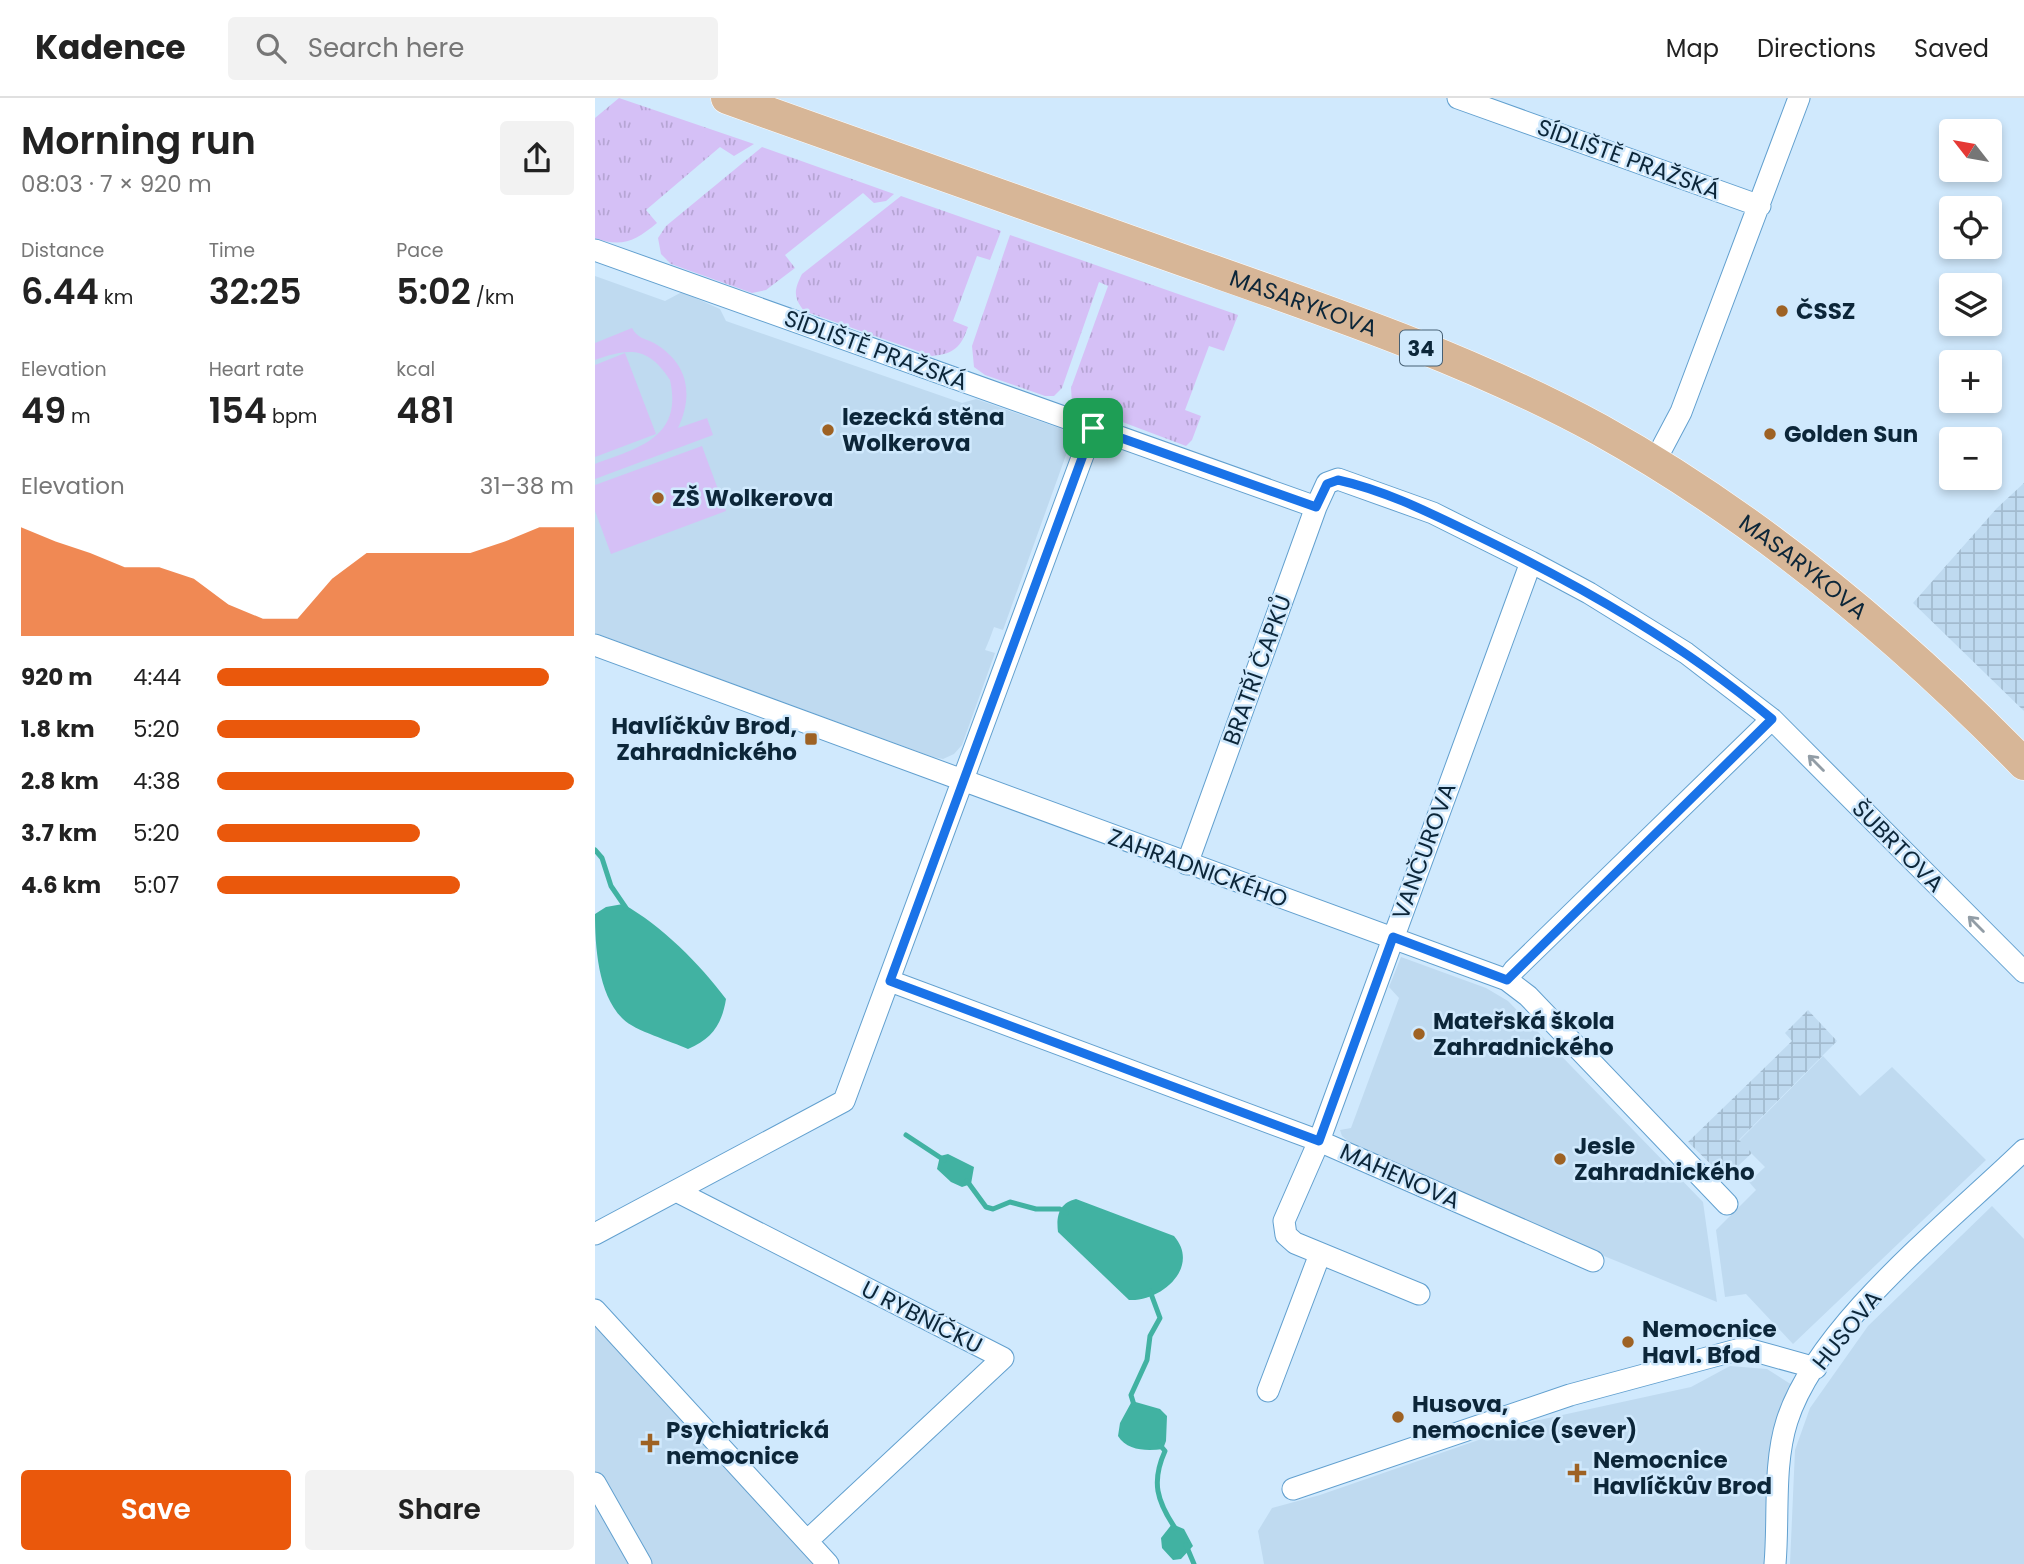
<!DOCTYPE html>
<html lang="en">
<head>
<meta charset="utf-8">
<style>
  :root { --surface:#fff; --page:#f2f2f2; --text:#222; --muted:#767676; --line:#e0e0e0; --accent:#ea580c }
  body { margin:0; font-family:Poppins,sans-serif; background:var(--page); color:var(--text); height:100vh; display:flex; flex-direction:column; font-size:26px; white-space:nowrap }
  * { box-sizing:border-box; margin:0 }
  p { font-size:23px; color:var(--muted) }
  .icon { flex:none; width:38px; height:38px; fill:none; stroke:currentColor; stroke-width:2; stroke-linecap:round; stroke-linejoin:round }
  .map { position:relative; flex:1; overflow:hidden }
  .panel { display:flex; flex-direction:column; background:var(--surface); width:595px }
  .panel>* { flex:none }
  .needle { width:46px; rotate:301deg }
  .fabs { position:absolute; left:1344px; top:21px; display:grid; gap:14px }
  .fabs a { display:grid; place-items:center; width:63px; height:63px; border-radius:7px; background:var(--surface); box-shadow:0 4px 10px #0003; font-size:35px }
  .pin { position:absolute; display:grid; place-items:center; width:60px; height:60px; color:#fff; margin:-30px; border-radius:14px; box-shadow:0 4px 10px #0006 }
  .round { display:grid; place-items:center; flex:none; width:74px; height:74px; border-radius:7px; background:var(--page) }
  .summary { display:flex; align-items:center; justify-content:space-between; height:119px; padding:0 21px }
  h1 { font-size:38px; font-weight:600; line-height:52px }
  .metrics { display:grid; grid-template-columns:repeat(3,1fr); gap:10px; height:119px; padding:7px 21px }
  .metrics div { display:grid; align-content:center }
  .metrics b { font-size:35px; font-weight:600 }
  .metrics small { font-size:19px; font-weight:400 }
  .metrics p { font-size:19px }
  .chart { height:196px; padding:14px 21px }
  .chart p { display:flex; justify-content:space-between }
  .chart svg { width:100%; height:126px; margin-top:7px; fill:var(--accent); opacity:.7 }
  .primary-button { display:flex; gap:14px; margin-top:auto; padding:14px 21px }
  .primary-button a { flex:1; height:80px; border-radius:7px; background:var(--accent); color:#fff; font-size:28px; font-weight:600; line-height:80px; text-align:center }
  .primary-button a+a { background:var(--page); color:var(--text) }
  ul { padding:0 21px; list-style:none; font-size:23px }
  li { display:grid; grid-template-columns:112px 84px 1fr; align-items:center; height:52px }
  li i { height:18px; border-radius:9px; background:var(--accent) }
  header { display:flex; align-items:center; gap:42px; box-sizing:border-box; height:98px; padding:0 35px; background:var(--surface); border-bottom:2px solid var(--line) }
  header strong { font-size:33px }
  nav { display:flex; gap:38px; margin-inline-start:auto; font-size:24px }
  .search { width:490px; height:63px; background:var(--page); display:flex; align-items:center; gap:18px; box-sizing:border-box; padding:0 24px; border-radius:7px; color:var(--muted); font-size:26px }
  main { display:flex; flex:1; min-height:0 }
  .map>svg:first-child { display:block }
  .built { fill:#bfdaf0 }
  .industrial { fill:url(#industrial-grid) }
  .grass { fill:url(#grass-tufts) }
  .pitch { fill:#d5c0f6 }
  .water { fill:#41b2a2 }
  .lines { fill:none; stroke-linecap:round; stroke-linejoin:round }
  .stream { stroke:#41b2a2; stroke-width:5 }
  .minor-casing { stroke:#62a0cf; stroke-width:23 }
  .primary-casing { stroke:#fff; stroke-width:33 }
  .minor { stroke:#fff; stroke-width:21 }
  .primary { stroke:#d7b697; stroke-width:32 }
  .oneway { stroke:#929da6 }
  .route-casing { stroke:#fff; stroke-width:14 }
  .route { stroke:#1a73e8; stroke-width:9 }
  .poi-dot { fill:#9e6224; stroke:#d0e9fd; stroke-width:2.5 }
  .labels { text-anchor:middle; dominant-baseline:central; stroke-width:5; stroke-linejoin:round; paint-order:stroke }
  .shield { fill:#d0e9fd; stroke:#476074; stroke-width:2 }
  .shield-label { font-size:21px; font-weight:bold; fill:#0c2639 }
  .street-label { font-size:23px; fill:#0c2639; stroke:#d0e9fd }
  .poi-label { font-size:23px; font-weight:bold; fill:#0c2639; stroke:#d0e9fd; text-anchor:start }
</style>
</head>
<body>
<header>
<strong>Kadence</strong>
<div class="search"><svg class="icon" aria-label="search" viewBox="0 0 24 24"><circle cx="10" cy="10" r="6"/><path d="M15 15l6 6"/></svg>Search here</div>
<nav><a>Map</a><a>Directions</a><a>Saved</a></nav>
</header>
<main>
<section class="panel">
<div class="summary"><div><h1>Morning run</h1><p>08:03 · 7 × 920 m</p></div><a class="round"><svg class="icon" aria-label="share" viewBox="0 0 24 24"><path d="M12 15V3M7 8l5-5 5 5M5 13v7h14v-7"/></svg></a></div>
<div class="metrics">
<div><p>Distance</p><b>6.44<small> km</small></b></div>
<div><p>Time</p><b>32:25</b></div>
<div><p>Pace</p><b>5:02<small> /km</small></b></div>
</div>
<div class="metrics">
<div><p>Elevation</p><b>49<small> m</small></b></div>
<div><p>Heart rate</p><b>154<small> bpm</small></b></div>
<div><p>kcal</p><b>481</b></div>
</div>
<div class="chart"><p><span>Elevation</span>31–38 m</p>
<svg viewBox="0 0 160 44" preserveAspectRatio="none"><path d="M0 44V6L10 11L20 15L30 20L40 20L50 24L60 33L70 38L80 38L90 24L100 15L110 15L120 15L130 15L140 11L150 6L160 6V44z"/></svg>
</div>
<ul>
<li><b>920 m</b>4:44<i style="width:93%"></i></li>
<li><b>1.8 km</b>5:20<i style="width:57%"></i></li>
<li><b>2.8 km</b>4:38<i style="width:100%"></i></li>
<li><b>3.7 km</b>5:20<i style="width:57%"></i></li>
<li><b>4.6 km</b>5:07<i style="width:68%"></i></li>
</ul>
<div class="primary-button"><a>Save</a><a>Share</a></div>
</section>
<div class="map">
<svg width="1429" height="1466" viewBox="0 0 1429 1466">
  <defs>
    <pattern id="industrial-grid" width="8" height="8" patternUnits="userSpaceOnUse" patternTransform="scale(1.75)"><rect width="8" height="8" fill="#bfdaf0"/><path d="M0 4h8M4 0v8" fill="none" stroke="#a3bbcf"/></pattern>
    <pattern id="grass-tufts" width="24" height="20" patternUnits="userSpaceOnUse" patternTransform="scale(1.75)"><rect width="24" height="20" fill="#d5c0f6"/><path d="M3 7l-1-3M5 7V3M7 7l1-3M15 17l-1-3M17 17v-4M19 17l1-3" fill="none" stroke="#b6a5d4"/></pattern>
  </defs>
  <rect width="100%" height="100%" fill="#d0e9fd"/>
  <!-- built -->
  <path class="built" d="M 0,178 L 70,203 L 87,194 L 125,211 L 131,223 L 367,305 L 381,301 L 467,331 L 475,346 L 408,532 L 399,529 L 395,540 L 390,552 L 400,555 L 367,647 L 359,656 L 348,661 L 338,659 L 0,535 Z
    M 806,859 L 891,890 L 913,903 L 1108,1104 L 1122,1204 L 1009,1158 L 754,1044 L 747,1038 L 745,1032 L 756,1030 L 804,900 L 794,889 Z
    M 1228,958 L 1265,998 L 1297,969 L 1391,1062 L 1198,1246 L 1151,1196 L 1130,1199 L 1121,1132 L 1161,1092 L 1154,1084 L 1170,1069 L 1144,1043 Z
    M 1397,1108 L 1429,1141 L 1429,1466 L 1195,1466 L 1200,1352 L 1215,1310 L 1273,1228 Z
    M 0,1225 L 219,1466 L 0,1466 Z
    M 1135,1268 L 1172,1271 L 1197,1287 L 1173,1466 L 669,1466 L 663,1433 L 677,1410 L 725,1397 L 935,1324 L 1096,1289 Z"/>
  <!-- industrial -->
  <path class="industrial" d="M 1429,385 L 1429,613 L 1318,505 L 1402,410 Z
    M 1213,912 L 1242,943 L 1144,1042 L 1157,1055 L 1130,1080 L 1093,1044 L 1197,943 L 1190,935 Z"/>
  <!-- grass -->
  <path class="grass" d="M 24,0 L 159,46 L 139,58 L 125,49 L 51,112 L 62,125 C 40,143 27,150 0,140 L 0,20 Z
    M 167,49 L 299,96 L 291,103 L 279,105 L 268,95 L 190,157 L 200,170 L 171,192 L 157,195 L 76,166 L 66,156 L 63,140 L 71,128 Z
    M 306,98 L 406,133 L 395,162 L 382,158 L 358,223 L 373,229 C 366,249 359,256 337,258 L 209,213 C 198,199 199,192 207,176 Z
    M 415,137 L 643,217 L 629,253 L 614,248 L 590,312 L 606,318 L 597,342 L 591,348 L 477,305 L 476,290 L 513,188 L 504,184 L 467,290 L 459,298 L 450,298 L 390,277 L 379,269 L 377,248 Z"/>
  <!-- pitch -->
  <path class="pitch" d="M 37,230 C 42,240 49,240 59,245 C 93,265 99,296 83,330 L 112,320 L 118,337 L 0,381 L 0,366 C 43,350 88,340 75,282 C 53,248 34,250 0,262 L 0,245 Z
    M 30,255 L 61,336 L 0,359 L 0,267 Z
    M 107,348 L 131,413 L 16,456 L 0,413 L 0,387 Z"/>
  <!-- water -->
  <path class="water" d="M 28,806 C 67,828 104,865 131,901 C 127,926 117,941 93,951 C 76,943 40,933 28,921 C 3,897 0,848 0,816 L 11,809 Z
    M 353,1056 L 379,1069 L 376,1086 L 367,1089 L 356,1084 L 342,1071 L 345,1058 Z
    M 481,1101 L 579,1138 C 606,1169 566,1204 534,1202 L 463,1134 C 461,1118 464,1105 481,1101 Z
    M 537,1303 L 565,1311 L 572,1318 L 571,1343 L 568,1351 C 552,1353 532,1353 523,1338 L 525,1325 Z
    M 577,1426 L 589,1431 L 598,1448 L 586,1461 L 578,1462 L 567,1450 L 566,1440 Z"/>
  <g class="lines">
    <!-- stream -->
    <path class="stream" d="M 0,752 L 7,760 L 16,788 L 31,810
      M 311,1037 L 349,1062
      M 372,1083 L 391,1109 L 398,1111 L 415,1104 L 441,1111 L 465,1111 L 471,1115
      M 539,1307 L 536,1297 L 552,1262 L 555,1238 L 565,1220 L 555,1193
      M 565,1347 L 570,1353 C 556,1384 562,1403 580,1430
      M 591,1447 L 599,1466"/>
    <defs>
      <path id="minor" d="M 863,0 L 1165,108
        M 0,152 L 721,409
        M 1059,365 L 1086,314 L 1204,0
        M 0,547 L 912,882 L 933,898 L 1132,1106
        M 592,766 L 721,409 L 732,385 L 743,381 L 838,415 L 936,464 L 994,495 L 1091,555 L 1177,621 L 1429,874
        M 912,882 L 919,872 L 1177,621
        M 295,883 L 724,1043 L 998,1163
        M 83,1094 L 408,1260 L 212,1443
        M 0,1136 L 249,1003 L 498,330
        M 824,1196 L 700,1145 L 691,1137 L 689,1123 L 724,1043 L 936,464
        M 0,1212 L 233,1466
        M 673,1293 L 725,1156
        M 0,1385 L 46,1466
        M 698,1391 L 975,1297 L 1149,1250 L 1221,1270
        M 1180,1466 C 1184,1420 1178,1367 1192,1323 C 1223,1226 1356,1123 1429,1052"/>
      <g id="primary">
        <path id="s1" d="M 132,0 C 285,55 439,109 593,164 C 732,213 875,261 1005,332 C 1163,420 1303,537 1429,666"/>
      </g>
    </defs>
    <!-- minor casing -->
    <use href="#minor" class="minor-casing"/>
    <!-- primary casing -->
    <use href="#primary" class="primary-casing"/>
    <!-- minor -->
    <use href="#minor" class="minor"/>
    <!-- primary -->
    <use href="#primary" class="primary"/>
  </g>
  <!-- one-way arrows -->
  <defs><path id="oneway-shaft" d="M-6 0H5M1.5-3L5.5 0L1.5 3" fill="none" stroke-width="1.6" stroke-linecap="round" stroke-linejoin="round" transform="scale(1.75)"/></defs>
  <g class="oneway">
    <use href="#oneway-shaft" transform="translate(1221 665) rotate(-135)"/>
    <use href="#oneway-shaft" transform="translate(1381 826) rotate(-135)"/>
  </g>
  <g class="lines">
    <defs>
      <path id="route" d="M 498,330 L 721,409 L 732,386 L 743,382 C 793,393 841,418 887,440 C 990,490 1089,547 1177,621 L 912,882 L 798,839 L 724,1043 L 295,883 Z"/>
    </defs>
    <!-- route casing -->
    <use href="#route" class="route-casing"/>
    <!-- route -->
    <use href="#route" class="route"/>
  </g>
  <!-- markers -->
  <g class="poi-dot">
    <circle cx="1187" cy="213" r="7"/>
    <circle cx="233" cy="332" r="7"/>
    <circle cx="1175" cy="336" r="7"/>
    <circle cx="63" cy="400" r="7"/>
    <rect x="209" y="634" width="14" height="14" rx="3.5"/>
    <circle cx="824" cy="936" r="7"/>
    <circle cx="965" cy="1061" r="7"/>
    <circle cx="1033" cy="1244" r="7"/>
    <circle cx="803" cy="1319" r="7"/>
    <path d="M51.5 1334.5h7v7h7v7h-7v7h-7v-7h-7v-7h7z"/>
    <path d="M978.5 1364.5h7v7h7v7h-7v7h-7v-7h-7v-7h7z"/>
  </g>
  <g class="labels">
    <!-- shield labels -->
    <rect class="shield" x="805" y="232.5" width="42" height="35" rx="5"/>
    <g class="shield-label">
      <text x="826" y="250">34</text>
    </g>
    <!-- street labels -->
    <g class="street-label">
      <text transform="translate(1034 61) rotate(20)">SÍDLIŠTĚ PRAŽSKÁ</text>
      <text stroke="none"><textPath href="#s1" startOffset="612">MASARYKOVA</textPath></text>
      <text transform="translate(281 252) rotate(20)">SÍDLIŠTĚ PRAŽSKÁ</text>
      <text stroke="none"><textPath href="#s1" startOffset="1180">MASARYKOVA</textPath></text>
      <text transform="translate(662 572) rotate(-70)">BRATŘÍ ČAPKŮ</text>
      <text transform="translate(1303 748) rotate(45)">ŠUBRTOVA</text>
      <text transform="translate(829 753) rotate(-70)">VANČUROVA</text>
      <text transform="translate(603 770) rotate(20)">ZAHRADNICKÉHO</text>
      <text transform="translate(805 1078) rotate(24)">MAHENOVA</text>
      <text transform="translate(327 1219) rotate(27)">U RYBNÍČKU</text>
      <text transform="translate(1252 1232) rotate(-51)">HUSOVA</text>
    </g>
    <!-- poi labels -->
    <g class="poi-label">
      <text x="1201" y="213">ČSSZ</text>
      <text x="247" y="319">lezecká stěna<tspan x="247" dy="26">Wolkerova</tspan></text>
      <text x="1189" y="336">Golden Sun</text>
      <text x="77" y="400">ZŠ Wolkerova</text>
      <text x="202" y="628" text-anchor="end">Havlíčkův Brod,<tspan x="202" dy="26">Zahradnického</tspan></text>
      <text x="838" y="923">Mateřská škola<tspan x="838" dy="26">Zahradnického</tspan></text>
      <text x="979" y="1048">Jesle<tspan x="979" dy="26">Zahradnického</tspan></text>
      <text x="1047" y="1231">Nemocnice<tspan x="1047" dy="26">Havl. Bfod</tspan></text>
      <text x="817" y="1306">Husova,<tspan x="817" dy="26">nemocnice (sever)</tspan></text>
      <text x="71" y="1332">Psychiatrická<tspan x="71" dy="26">nemocnice</tspan></text>
      <text x="998" y="1362">Nemocnice<tspan x="998" dy="26">Havlíčkův Brod</tspan></text>
    </g>
  </g>
</svg>
<div class="fabs">
<a><svg class="needle" viewBox="-14 -14 28 28"><path d="M0-13l5 13h-10z" fill="#e53935"/><path d="M0 13l5-13h-10z" fill="#767676"/></svg></a>
<a><svg class="icon" aria-label="locate" viewBox="0 0 24 24"><circle cx="12" cy="12" r="6"/><path d="M12 2v4M12 18v4M2 12h4M18 12h4"/></svg></a>
<a><svg class="icon" aria-label="layers" viewBox="0 0 24 24"><path d="M12 4l9 5-9 5-9-5zM3 14l9 5 9-5"/></svg></a>
<a>+</a>
<a>−</a>
</div>
<div class="pin" style="left:498px;top:330px;background:#1e9e55"><svg class="icon" aria-label="arrive" viewBox="0 0 24 24"><path d="M6 21V4h12l-3 4 3 4H6"/></svg></div>
</div>
</main>
</body>
</html>
